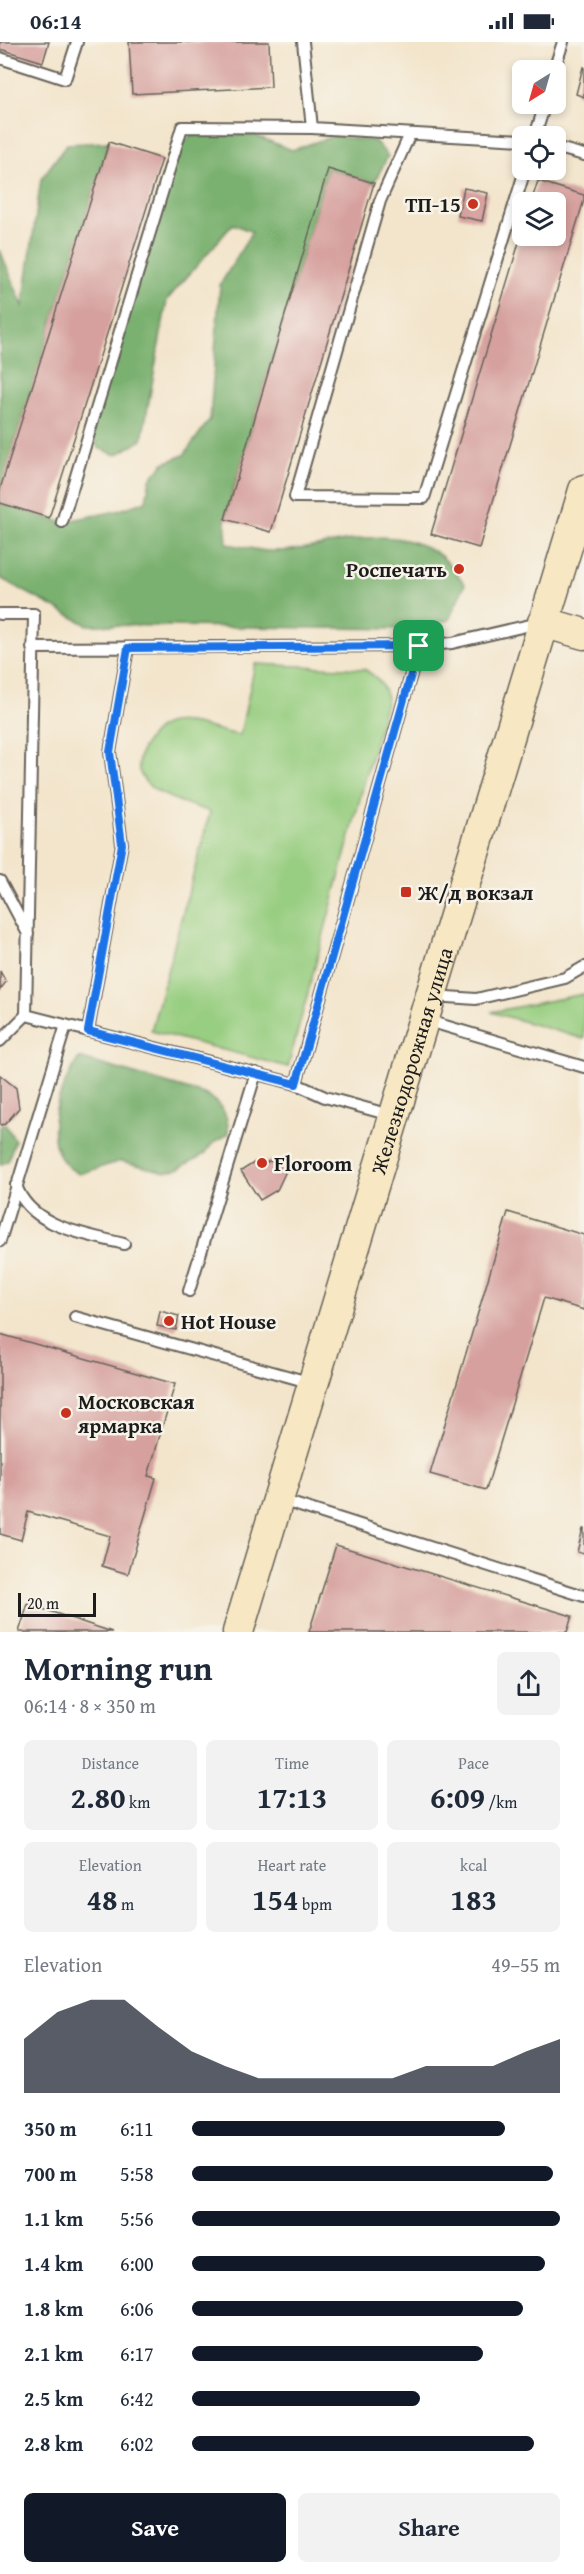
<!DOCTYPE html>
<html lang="en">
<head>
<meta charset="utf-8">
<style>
  :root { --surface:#fff; --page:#f2f2f3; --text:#1f2937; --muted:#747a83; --accent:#111827 }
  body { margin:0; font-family:"Gentium Book Plus",serif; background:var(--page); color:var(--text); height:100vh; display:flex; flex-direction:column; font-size:22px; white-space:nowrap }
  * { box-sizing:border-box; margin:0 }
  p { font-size:20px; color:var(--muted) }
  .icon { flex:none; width:33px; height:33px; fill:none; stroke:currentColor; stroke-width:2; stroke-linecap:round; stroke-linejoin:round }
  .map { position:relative; height:1590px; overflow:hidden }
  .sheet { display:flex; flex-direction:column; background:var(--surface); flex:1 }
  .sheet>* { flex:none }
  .needle { width:39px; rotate:217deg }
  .tools { position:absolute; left:512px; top:18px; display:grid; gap:12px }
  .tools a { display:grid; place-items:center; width:54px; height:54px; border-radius:9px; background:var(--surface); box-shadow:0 3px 9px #0003; font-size:30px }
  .scale { position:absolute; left:18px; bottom:15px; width:78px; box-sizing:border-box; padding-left:6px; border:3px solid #1c1c1c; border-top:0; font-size:16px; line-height:21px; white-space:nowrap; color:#1c1c1c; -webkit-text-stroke:4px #f7f3e8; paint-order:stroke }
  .pin { position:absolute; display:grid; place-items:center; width:51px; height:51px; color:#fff; margin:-26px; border-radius:12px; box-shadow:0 3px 9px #0006 }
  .round { display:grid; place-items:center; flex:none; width:63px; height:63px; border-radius:9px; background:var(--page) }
  .summary { display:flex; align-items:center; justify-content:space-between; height:102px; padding:0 24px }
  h1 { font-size:33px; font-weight:800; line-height:45px }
  .metrics { display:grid; grid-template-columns:repeat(3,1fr); gap:9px; height:102px; padding:6px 24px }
  .metrics div { display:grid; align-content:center; border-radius:9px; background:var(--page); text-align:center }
  .metrics b { font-size:30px; font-weight:800 }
  .metrics small { font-size:16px; font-weight:400 }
  .metrics p { font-size:16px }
  .chart { height:168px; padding:12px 24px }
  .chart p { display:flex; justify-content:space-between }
  .chart svg { width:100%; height:108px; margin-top:6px; fill:var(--accent); opacity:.7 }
  .primary-button { display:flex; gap:12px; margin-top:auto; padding:12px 24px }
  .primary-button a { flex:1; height:69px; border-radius:9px; background:var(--accent); color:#fff; font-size:24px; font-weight:800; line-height:69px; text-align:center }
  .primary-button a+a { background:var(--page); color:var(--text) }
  ul { padding:0 24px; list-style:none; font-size:20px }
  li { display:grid; grid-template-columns:96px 72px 1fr; align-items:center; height:45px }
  li i { height:15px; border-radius:8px; background:var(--accent) }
  .status { display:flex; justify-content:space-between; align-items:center; height:42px; padding:0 30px; background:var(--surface); direction:ltr }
  .status svg { height:16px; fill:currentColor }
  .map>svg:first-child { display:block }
  .green { fill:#98ce81; stroke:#5a754e; stroke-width:1.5 }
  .forest { fill:#7ab16f; stroke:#4b6646; stroke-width:1.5 }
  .building { fill:#d6a09e }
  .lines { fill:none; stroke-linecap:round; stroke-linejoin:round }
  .lane-casing { stroke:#67625a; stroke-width:14 }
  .secondary-casing { stroke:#67625a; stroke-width:33 }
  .lane { stroke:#fff; stroke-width:10 }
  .secondary { stroke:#f7e8c3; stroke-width:30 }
  .route-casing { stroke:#fff; stroke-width:12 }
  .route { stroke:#1a73e8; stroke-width:8 }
  .poi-dot { fill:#c8321e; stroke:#f7f3e8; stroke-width:2 }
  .labels { text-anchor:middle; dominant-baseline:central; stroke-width:5; stroke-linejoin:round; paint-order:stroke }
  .poi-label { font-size:21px; font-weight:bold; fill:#1c1c1c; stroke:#f7f3e8; text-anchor:start }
  .street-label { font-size:21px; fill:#1c1c1c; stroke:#f7f3e8 }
</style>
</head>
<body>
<div class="status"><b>06:14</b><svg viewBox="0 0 49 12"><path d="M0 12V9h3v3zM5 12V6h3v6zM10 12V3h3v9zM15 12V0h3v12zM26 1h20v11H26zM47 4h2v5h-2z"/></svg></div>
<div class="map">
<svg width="584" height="1590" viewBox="0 0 584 1590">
  <rect width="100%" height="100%" fill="#f7f3e8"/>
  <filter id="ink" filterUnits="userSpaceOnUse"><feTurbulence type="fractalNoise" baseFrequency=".0167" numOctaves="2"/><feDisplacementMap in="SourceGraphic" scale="12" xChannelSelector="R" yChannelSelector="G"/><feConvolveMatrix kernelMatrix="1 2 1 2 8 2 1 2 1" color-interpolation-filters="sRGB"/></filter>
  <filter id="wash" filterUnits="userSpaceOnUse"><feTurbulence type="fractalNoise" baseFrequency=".008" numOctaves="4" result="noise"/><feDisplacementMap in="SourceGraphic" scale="24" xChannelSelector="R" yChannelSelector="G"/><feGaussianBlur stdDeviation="1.35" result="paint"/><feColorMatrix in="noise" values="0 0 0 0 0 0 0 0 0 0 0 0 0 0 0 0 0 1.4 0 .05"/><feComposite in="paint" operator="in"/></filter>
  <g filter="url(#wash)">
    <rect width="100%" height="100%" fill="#f3e5cc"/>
    <!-- green -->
    <path class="green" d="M 255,622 L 364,627 C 377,635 383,641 387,656 L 288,1025 L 151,989 L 210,770 C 185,760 123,749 142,708 C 147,698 156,686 167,682 C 191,676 217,690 240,693 Z
      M 584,952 L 584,997 L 491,970 Z"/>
    <!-- forest -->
    <path class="forest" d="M 192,92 L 254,93 L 292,108 L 333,94 L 375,99 L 388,114 L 374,141 L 328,127 L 225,476 L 227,502 C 240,504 254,508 268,509 C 327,511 382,475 438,512 C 448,518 457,533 465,542 L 449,578 L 406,587 L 87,583 L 0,536 L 0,461 L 62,480 L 117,469 L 146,459 L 150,437 L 164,421 L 184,413 L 210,377 L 220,243 L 252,190 L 233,182 L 167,258 L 142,398 L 116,413 L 98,406 L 89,386 L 177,107 Z
      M 109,100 L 0,447 L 0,208 L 23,264 L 41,137 L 67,102 Z
      M 79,1016 L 204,1052 C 221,1062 229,1071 228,1092 L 212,1102 L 205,1112 L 178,1127 L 165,1130 L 121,1119 L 79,1132 C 35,1109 57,1049 79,1016 Z
      M 5,1082 L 15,1098 L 8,1119 L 0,1123 L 0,1083 Z"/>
    <g id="blocks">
      <!-- building -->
      <path class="building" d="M 0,0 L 49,0 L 43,20 L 0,7 Z
        M 129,0 L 269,0 L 271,45 L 132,52 Z
        M 583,25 L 584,25 L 584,55 L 576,52 Z
        M 109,100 L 162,117 L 49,476 L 0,461 L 0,447 Z
        M 328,127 L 374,141 L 271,490 L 225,477 Z
        M 538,139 L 584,153 L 584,158 L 479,506 L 431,492 L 521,194 L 555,194 L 555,160 L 531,160 Z
        M 464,146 L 488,151 L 482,179 L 458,174 Z
        M 0,929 L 6,940 L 0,948 Z
        M 0,1033 L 16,1046 L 19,1066 L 5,1082 L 0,1083 Z
        M 257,1119 L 262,1123 L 269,1119 L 276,1121 L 285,1131 L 277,1148 L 260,1158 L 241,1129 Z
        M 508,1170 L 584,1193 L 584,1268 L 544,1256 L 486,1448 L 430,1432 Z
        M 160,1269 L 179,1274 L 176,1288 L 157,1284 Z
        M 0,1292 L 175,1342 L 148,1434 L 156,1436 L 128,1532 L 102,1524 L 110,1494 L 28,1470 L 21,1498 L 0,1492 Z
        M 583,1487 L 584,1487 L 584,1512 L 577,1510 Z
        M 336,1503 L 572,1574 L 567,1590 L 309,1590 Z
        M 28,1562 L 112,1590 L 19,1590 Z"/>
    </g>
  </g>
  <g filter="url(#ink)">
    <use href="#blocks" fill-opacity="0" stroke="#67625a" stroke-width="1.5"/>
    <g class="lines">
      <defs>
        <path id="lane" d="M 303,0 L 312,86 L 522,98
          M 0,16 L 65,37 L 77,0
          M 554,28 L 563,0
          M 410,92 L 380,159 L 295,455 L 424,456 L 525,128
          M 535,94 L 545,62
          M 555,105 L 584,113
          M 62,480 L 182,85 L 312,86
          M 0,572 L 34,572 L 26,973 L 296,1042 L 325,1055 L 394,1074
          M 32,606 L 419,604 L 452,601 L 539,581
          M 0,839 L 28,892
          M 433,954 L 476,957 L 565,936 L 584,925
          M 425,978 L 584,1025
          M 88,989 L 122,802 L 110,710 L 128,606
          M 0,999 L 26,973
          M 296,1042 L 419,604
          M 16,1143 C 30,1186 87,1192 124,1202
          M 0,1199 L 66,983
          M 189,1249 L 256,1031
          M 75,1275 L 312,1341
          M 281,1458 L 584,1554"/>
        <g id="secondary">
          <path d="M 543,580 L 584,592"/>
          <path id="s1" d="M 238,1590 L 584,448"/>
        </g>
      </defs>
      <!-- lane casing -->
      <use href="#lane" class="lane-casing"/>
      <!-- secondary casing -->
      <use href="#secondary" class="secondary-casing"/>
      <!-- lane -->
      <use href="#lane" class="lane"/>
      <!-- secondary -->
      <use href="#secondary" class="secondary"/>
    </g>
  </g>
  <g class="lines" filter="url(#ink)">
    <defs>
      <path id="route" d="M 419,604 L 296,1042 L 88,989 L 122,802 L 110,710 L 128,606 Z"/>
    </defs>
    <!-- route casing -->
    <use href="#route" class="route-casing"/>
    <!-- route -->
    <use href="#route" class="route"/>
  </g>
  <!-- markers -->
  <g class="poi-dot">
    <circle cx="473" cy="162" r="6"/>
    <circle cx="459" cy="527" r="6"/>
    <rect x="400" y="844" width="12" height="12" rx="3"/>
    <circle cx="262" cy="1121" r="6"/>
    <circle cx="169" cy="1279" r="6"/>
    <circle cx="66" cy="1371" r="6"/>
  </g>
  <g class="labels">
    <!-- poi labels -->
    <g class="poi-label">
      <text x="461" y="162" text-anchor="end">ТП-15</text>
      <text x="447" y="527" text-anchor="end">Роспечать</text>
      <text x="418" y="850">Ж/д вокзал</text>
      <text x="274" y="1121">Floroom</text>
      <text x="181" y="1279">Hot House</text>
      <text x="78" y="1359">Московская<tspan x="78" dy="24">ярмарка</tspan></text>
    </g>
    <!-- street labels -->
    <g class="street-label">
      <text stroke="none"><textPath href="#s1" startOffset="597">Железнодорожная улица</textPath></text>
    </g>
  </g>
</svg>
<div class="tools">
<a><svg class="needle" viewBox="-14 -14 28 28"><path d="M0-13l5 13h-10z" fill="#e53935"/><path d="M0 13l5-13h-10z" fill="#747a83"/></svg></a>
<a><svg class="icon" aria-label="locate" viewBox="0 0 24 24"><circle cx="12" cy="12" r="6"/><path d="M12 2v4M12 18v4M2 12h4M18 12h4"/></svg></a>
<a><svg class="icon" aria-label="layers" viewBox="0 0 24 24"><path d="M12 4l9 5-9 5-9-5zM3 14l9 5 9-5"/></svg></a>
</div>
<div class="scale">20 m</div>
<div class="pin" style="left:419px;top:604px;background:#1e9e55"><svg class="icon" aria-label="arrive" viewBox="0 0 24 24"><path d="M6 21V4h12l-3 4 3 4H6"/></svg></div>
</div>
<section class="sheet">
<div class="summary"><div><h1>Morning run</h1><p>06:14 · 8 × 350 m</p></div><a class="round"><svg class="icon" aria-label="share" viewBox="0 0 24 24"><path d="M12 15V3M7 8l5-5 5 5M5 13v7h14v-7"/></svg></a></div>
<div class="metrics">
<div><p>Distance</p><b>2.80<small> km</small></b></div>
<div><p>Time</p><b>17:13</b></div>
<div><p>Pace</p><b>6:09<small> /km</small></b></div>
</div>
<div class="metrics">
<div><p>Elevation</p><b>48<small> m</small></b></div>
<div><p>Heart rate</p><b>154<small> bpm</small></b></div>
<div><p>kcal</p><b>183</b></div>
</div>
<div class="chart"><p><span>Elevation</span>49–55 m</p>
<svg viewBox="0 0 160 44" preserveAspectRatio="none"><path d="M0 44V22L10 11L20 6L30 6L40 17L50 27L60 33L70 38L80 38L90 38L100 38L110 38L120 33L130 33L140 33L150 27L160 22V44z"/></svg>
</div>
<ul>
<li><b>350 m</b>6:11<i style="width:85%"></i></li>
<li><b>700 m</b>5:58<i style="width:98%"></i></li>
<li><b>1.1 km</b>5:56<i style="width:100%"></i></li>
<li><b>1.4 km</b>6:00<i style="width:96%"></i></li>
<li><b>1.8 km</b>6:06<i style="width:90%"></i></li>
<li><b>2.1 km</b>6:17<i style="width:79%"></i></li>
<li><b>2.5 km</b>6:42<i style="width:62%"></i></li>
<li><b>2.8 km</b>6:02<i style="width:93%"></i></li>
</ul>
<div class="primary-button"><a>Save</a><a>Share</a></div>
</section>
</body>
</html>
